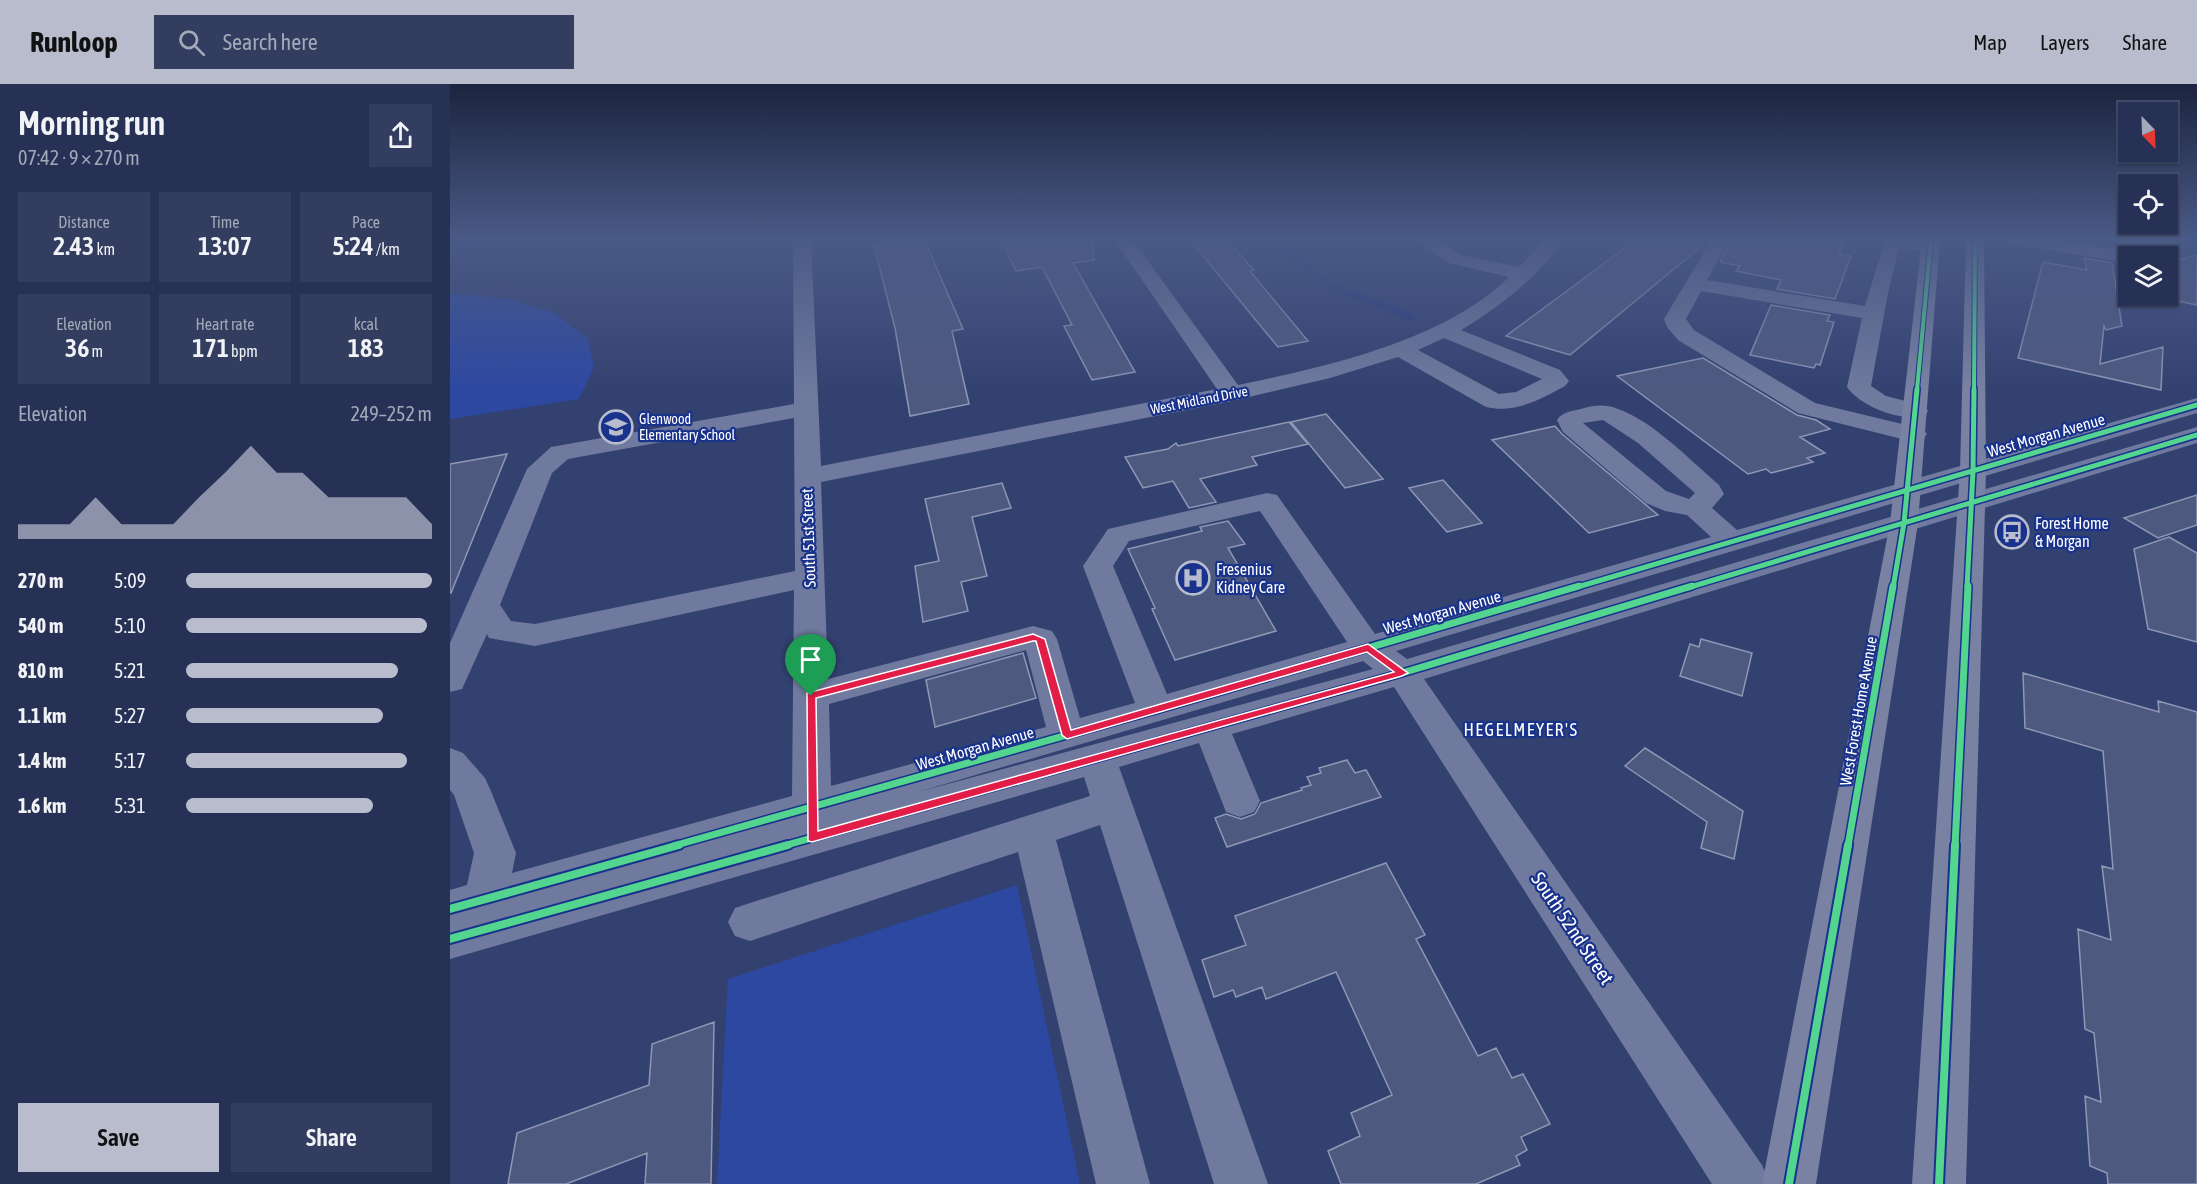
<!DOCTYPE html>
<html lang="en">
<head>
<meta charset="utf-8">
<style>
  :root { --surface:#263155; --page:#323d5f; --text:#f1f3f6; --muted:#a4a9b9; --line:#424c6c; --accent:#b8bccd }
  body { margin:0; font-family:"Asap Condensed",sans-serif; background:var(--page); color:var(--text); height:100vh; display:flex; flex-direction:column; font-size:22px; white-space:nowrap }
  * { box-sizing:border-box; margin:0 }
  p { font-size:20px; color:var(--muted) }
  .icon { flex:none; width:33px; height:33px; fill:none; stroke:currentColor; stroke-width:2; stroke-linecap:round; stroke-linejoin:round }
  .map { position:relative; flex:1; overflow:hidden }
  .drawer { display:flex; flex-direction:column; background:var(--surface); width:450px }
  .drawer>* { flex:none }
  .needle { width:39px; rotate:157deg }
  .buttons { position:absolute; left:1668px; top:18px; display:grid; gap:12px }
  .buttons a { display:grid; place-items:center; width:60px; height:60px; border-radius:0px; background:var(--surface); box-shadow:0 2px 4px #0004,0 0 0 2px var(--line); font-size:30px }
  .pin { position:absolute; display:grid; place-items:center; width:51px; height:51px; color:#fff; margin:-62px -26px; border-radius:50% 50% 50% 0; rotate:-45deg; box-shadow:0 0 6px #0007 }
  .pin .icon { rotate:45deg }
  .round { display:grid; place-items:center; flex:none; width:63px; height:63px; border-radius:0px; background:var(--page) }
  .summary { display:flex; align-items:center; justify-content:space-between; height:102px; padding:0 18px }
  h1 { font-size:33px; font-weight:600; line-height:45px }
  .metrics { display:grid; grid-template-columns:repeat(3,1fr); gap:9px; height:102px; padding:6px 18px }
  .metrics div { display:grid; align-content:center; border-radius:0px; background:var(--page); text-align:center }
  .metrics b { font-size:26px; font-weight:600 }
  .metrics small { font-size:16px; font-weight:400 }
  .metrics p { font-size:16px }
  .chart { height:168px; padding:12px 18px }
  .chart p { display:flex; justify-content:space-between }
  .chart svg { width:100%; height:108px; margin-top:6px; fill:var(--accent); opacity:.7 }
  .cta { display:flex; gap:12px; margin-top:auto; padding:12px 18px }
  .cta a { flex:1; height:69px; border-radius:0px; background:var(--accent); color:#111; font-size:24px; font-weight:600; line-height:69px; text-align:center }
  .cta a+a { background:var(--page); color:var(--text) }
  ul { padding:0 18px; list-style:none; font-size:20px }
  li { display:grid; grid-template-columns:96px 72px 1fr; align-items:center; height:45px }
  li i { height:15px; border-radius:8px; background:var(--accent) }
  header { display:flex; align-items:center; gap:36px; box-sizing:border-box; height:84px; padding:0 30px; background:var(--accent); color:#111 }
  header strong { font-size:28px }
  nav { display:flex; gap:33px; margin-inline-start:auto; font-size:21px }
  .search { width:420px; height:54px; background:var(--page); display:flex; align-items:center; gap:15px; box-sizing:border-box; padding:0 21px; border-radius:0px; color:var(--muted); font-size:22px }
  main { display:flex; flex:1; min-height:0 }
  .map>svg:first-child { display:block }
  .green { fill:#2d48a1 }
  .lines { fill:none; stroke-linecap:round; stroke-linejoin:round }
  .stream { stroke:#273a7c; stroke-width:7 }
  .building { fill:#4e5980; stroke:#8e97b4; stroke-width:1.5 }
  .minor { fill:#6f7a9e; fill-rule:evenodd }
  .major { fill:#7982a3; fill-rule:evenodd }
  .cycleway-far3-casing { stroke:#19328b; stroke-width:6 }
  .cycleway-far2-casing { stroke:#19328b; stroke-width:8 }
  .cycleway-far1-casing { stroke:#19328b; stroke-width:10 }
  .cycleway-casing { stroke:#19328b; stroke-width:12 }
  .cycleway-far3 { stroke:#53d58f; stroke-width:4 }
  .cycleway-far2 { stroke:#53d58f; stroke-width:5 }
  .cycleway-far1 { stroke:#53d58f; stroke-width:7 }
  .cycleway { stroke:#53d58f; stroke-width:8 }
  .route { fill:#e11d48; stroke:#fff; stroke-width:1.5; fill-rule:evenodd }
  .labels { text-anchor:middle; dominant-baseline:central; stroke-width:4.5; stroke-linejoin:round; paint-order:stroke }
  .far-street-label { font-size:14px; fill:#fff; stroke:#19328b }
  .far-poi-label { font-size:14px; fill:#fff; stroke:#19328b; text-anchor:start }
  .street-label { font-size:16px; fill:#fff; stroke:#19328b }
  .poi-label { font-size:16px; fill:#fff; stroke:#19328b; text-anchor:start }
  .neighbourhood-label { font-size:18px; letter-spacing:1.5px; fill:#fff; stroke:#19328b }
  .near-street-label { font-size:20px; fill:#fff; stroke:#19328b }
</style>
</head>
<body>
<header>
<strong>Runloop</strong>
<div class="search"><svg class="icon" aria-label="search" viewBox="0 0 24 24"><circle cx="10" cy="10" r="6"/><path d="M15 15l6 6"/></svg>Search here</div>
<nav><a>Map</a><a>Layers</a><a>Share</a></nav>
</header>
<main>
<section class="drawer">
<div class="summary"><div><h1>Morning run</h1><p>07:42 · 9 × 270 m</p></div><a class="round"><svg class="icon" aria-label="share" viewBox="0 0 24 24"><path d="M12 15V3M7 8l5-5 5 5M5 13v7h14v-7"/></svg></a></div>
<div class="metrics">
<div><p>Distance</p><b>2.43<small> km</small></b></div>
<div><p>Time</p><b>13:07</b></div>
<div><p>Pace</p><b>5:24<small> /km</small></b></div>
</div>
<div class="metrics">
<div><p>Elevation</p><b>36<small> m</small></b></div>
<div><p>Heart rate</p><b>171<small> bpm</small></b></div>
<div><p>kcal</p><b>183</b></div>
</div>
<div class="chart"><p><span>Elevation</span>249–252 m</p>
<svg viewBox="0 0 160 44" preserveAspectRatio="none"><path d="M0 44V38L10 38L20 38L30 27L40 38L50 38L60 38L70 27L80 17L90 6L100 17L110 17L120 27L130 27L140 27L150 27L160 38V44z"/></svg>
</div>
<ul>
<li><b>270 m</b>5:09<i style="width:100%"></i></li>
<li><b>540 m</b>5:10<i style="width:98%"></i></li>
<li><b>810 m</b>5:21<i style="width:86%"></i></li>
<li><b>1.1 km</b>5:27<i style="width:80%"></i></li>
<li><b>1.4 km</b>5:17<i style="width:90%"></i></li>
<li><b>1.6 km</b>5:31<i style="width:76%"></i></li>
</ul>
<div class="cta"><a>Save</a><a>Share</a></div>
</section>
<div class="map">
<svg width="1747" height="1100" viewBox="0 0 1747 1100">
  <rect width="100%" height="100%" fill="#334171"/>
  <!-- green -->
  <path class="green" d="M 0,155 L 94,155 L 0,167 Z
    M 0,209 L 58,215 L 105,229 L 138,255 L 144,283 L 129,315 L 0,335 Z
    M 567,801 L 630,1100 L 267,1100 L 278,895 Z"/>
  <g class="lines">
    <!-- stream -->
    <path class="stream" d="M 826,155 L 860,187 L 883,203 L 961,233"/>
  </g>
  <!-- building -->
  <path class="building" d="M 474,155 L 513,245 L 502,247 L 519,320 L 460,332 L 445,244 L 424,162 Z
    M 607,155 L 641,155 L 644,176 L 623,179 L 685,288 L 642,296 L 614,242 L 622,241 L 592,183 L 566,187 L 554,162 Z
    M 739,155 L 776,155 L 804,186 L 800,187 L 858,257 L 828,263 Z
    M 1187,155 L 1219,155 L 1253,161 L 1120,271 L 1056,252 Z
    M 1282,155 L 1375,155 L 1393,158 L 1389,170 L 1401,172 L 1385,215 L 1327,205 L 1331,196 L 1286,187 L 1290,182 L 1270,178 Z
    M 1747,171 L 1747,221 L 1718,215 L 1718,179 Z
    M 1634,174 L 1662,179 L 1672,242 L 1656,246 L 1654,242 L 1650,280 L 1713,263 L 1711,306 L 1568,274 L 1593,178 L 1637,186 Z
    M 1321,221 L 1380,231 L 1377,237 L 1384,238 L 1370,281 L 1366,280 L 1364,284 L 1300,271 Z
    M 1253,274 L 1347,331 L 1366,336 L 1380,345 L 1350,353 L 1375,369 L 1357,374 L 1363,378 L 1321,389 L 1316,385 L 1298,390 L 1167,292 Z
    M 876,330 L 933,395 L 895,404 L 841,338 Z
    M 839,338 L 858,360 L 802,373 L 807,381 L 750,395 L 766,418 L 739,424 L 723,397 L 693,404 L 675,373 L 718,365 L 726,359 L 728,362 Z
    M 1105,342 L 1112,350 L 1208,431 L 1139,449 L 1042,356 Z
    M 57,370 L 1,509 L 0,509 L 0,380 Z
    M 993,396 L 1032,439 L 997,448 L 959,404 Z
    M 552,399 L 561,424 L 522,433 L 537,492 L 511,498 L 518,527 L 473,538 L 465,482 L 489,477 L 475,415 Z
    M 1747,411 L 1747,441 L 1708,454 L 1674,434 Z
    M 778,437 L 795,460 L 778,464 L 826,547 L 725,576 L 702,525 L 705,524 L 678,465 L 752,447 L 750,443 Z
    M 1719,453 L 1747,469 L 1747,558 L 1698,545 L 1684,465 Z
    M 1251,555 L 1302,569 L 1292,612 L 1230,592 L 1240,560 L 1249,563 Z
    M 573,569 L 586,614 L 485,643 L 476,596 Z
    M 1573,589 L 1709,628 L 1708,617 L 1747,628 L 1747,1100 L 1658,1100 L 1657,1089 L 1640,1082 L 1635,1012 L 1651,1018 L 1644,949 L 1635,945 L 1628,845 L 1661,856 L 1652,782 L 1663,785 L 1653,667 L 1575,644 Z
    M 1195,664 L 1293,727 L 1284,775 L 1251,764 L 1257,738 L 1175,682 Z
    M 897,676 L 905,689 L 916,686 L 931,713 L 777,763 L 765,734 L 776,730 L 791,735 L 805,730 L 811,719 L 852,706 L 851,704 L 861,701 L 857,693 L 871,689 L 869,684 Z
    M 936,779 L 975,851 L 966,855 L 1028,972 L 1046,964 L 1062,994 L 1073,990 L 1100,1040 L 1071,1053 L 1077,1066 L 1066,1072 L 1070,1081 L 1026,1100 L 891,1100 L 878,1067 L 910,1052 L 901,1029 L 942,1011 L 886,888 L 816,915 L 812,903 L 786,913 L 783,906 L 764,913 L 752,876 L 796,861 L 785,832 Z
    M 264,938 L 261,1100 L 195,1100 L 197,1069 L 116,1100 L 58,1100 L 67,1049 L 199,1001 L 202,960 Z"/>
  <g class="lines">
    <!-- minor -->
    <path class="minor" d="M 343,155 L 361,155 L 371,382 L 767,305 L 664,155 L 682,155 L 788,301 C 875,283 994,257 1059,193 L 999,179 L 965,155 L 987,155 L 1012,171 L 1069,183 L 1095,155 L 1114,155 C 1087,194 1051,222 1011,246 L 1110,286 L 1119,297 L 1115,302 C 1091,315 1065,330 1036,323 L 948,273 L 880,294 L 782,317 L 371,398 L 378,595 L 583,542 L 602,547 L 607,555 L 630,634 L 685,619 L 633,482 L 658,445 L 817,409 L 827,411 L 925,550 L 1261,453 L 1237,431 L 1215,427 L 1196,419 L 1113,348 L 1107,336 C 1112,328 1122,327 1131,325 C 1144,321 1155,320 1168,325 C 1203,337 1241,377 1269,401 L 1274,410 L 1262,424 L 1287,446 L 1747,314 L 1747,329 L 946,567 L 957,575 L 1747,343 L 1747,359 L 974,595 L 1312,1081 L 1320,1100 L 1262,1100 L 944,603 L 782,650 L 810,717 L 804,728 L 790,733 L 776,728 L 749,659 L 669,683 L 818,1100 L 764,1100 L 650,741 L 606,756 L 700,1100 L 646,1100 L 568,768 L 300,857 L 285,852 L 278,838 L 285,824 L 300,819 L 640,712 L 634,693 L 0,875 L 0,806 L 17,801 L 24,769 L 4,711 L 0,706 L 0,664 L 13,669 L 35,694 L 40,705 L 66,769 L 62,789 L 342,712 L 344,506 L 85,562 L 39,554 L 37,550 L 12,605 L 0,608 L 0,559 L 77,385 L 101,363 L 344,320 ZM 994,254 L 1092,295 L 1066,308 L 1049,310 L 968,266 ZM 344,334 L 345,487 L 85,540 L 61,537 L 50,521 L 102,389 L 118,375 ZM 1153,336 L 1188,359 L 1245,409 L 1239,415 L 1216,407 L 1133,339 ZM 810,427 L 897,558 L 717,610 L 663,482 L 679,457 ZM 576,566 L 596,643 L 381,702 L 379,620 ZM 913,577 L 923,585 L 468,708 Z
      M 1262,155 L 1280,155 L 1257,196 L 1415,222 L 1435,156 L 1487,157 L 1489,161 L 1487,165 L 1480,167 L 1449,164 L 1438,209 L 1421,302 L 1436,312 L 1475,322 L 1478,327 L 1475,332 C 1451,338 1411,323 1397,303 L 1412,234 L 1251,207 L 1236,235 L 1244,246 L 1365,319 L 1473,345 L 1477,350 L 1473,355 L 1464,358 L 1348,329 L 1228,256 L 1217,243 L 1214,235 Z
      M 1555,155 L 1600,155 L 1678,167 L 1685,169 L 1687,172 L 1678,172 L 1678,179 L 1558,159 Z
      M 1702,155 L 1720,155 L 1716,172 L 1698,172 Z"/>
    <!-- major -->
    <path class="major" d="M 1472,155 L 1490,155 L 1468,439 L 1366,1100 L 1312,1100 L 1440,439 Z
      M 1516,155 L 1534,155 L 1536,387 L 1516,1100 L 1462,1100 L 1510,387 Z"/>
    <defs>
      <path id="cycleway-far3" d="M 1467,306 L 1481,155
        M 1524,306 L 1525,155"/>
      <path id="cycleway-far2" d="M 1124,504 L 1747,321
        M 1237,504 L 1747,351
        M 1443,504 L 1454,439 L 1467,305
        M 1517,504 L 1523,387 L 1524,305"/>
      <path id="cycleway-far1" d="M 223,762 L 706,626 L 1129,502
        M 333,762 L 952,589 L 1242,502
        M 1398,762 L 1443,502
        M 1505,762 L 1518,502"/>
      <path id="cycleway" d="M 0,825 L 229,761
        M 0,855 L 338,761
        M 1339,1100 L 1398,761
        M 1489,1100 L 1505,761"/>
    </defs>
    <!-- cycleway-far3 casing -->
    <use href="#cycleway-far3" class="cycleway-far3-casing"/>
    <!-- cycleway-far2 casing -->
    <use href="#cycleway-far2" class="cycleway-far2-casing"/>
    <!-- cycleway-far1 casing -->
    <use href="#cycleway-far1" class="cycleway-far1-casing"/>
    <!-- cycleway casing -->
    <use href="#cycleway" class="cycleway-casing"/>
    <!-- cycleway-far3 -->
    <use href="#cycleway-far3" class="cycleway-far3"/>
    <!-- cycleway-far2 -->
    <use href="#cycleway-far2" class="cycleway-far2"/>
    <!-- cycleway-far1 -->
    <use href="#cycleway-far1" class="cycleway-far1"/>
    <!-- cycleway -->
    <use href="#cycleway" class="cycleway"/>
  </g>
  <!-- sky -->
  <linearGradient id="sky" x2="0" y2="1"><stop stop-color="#1c243e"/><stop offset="0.5" stop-color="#4a5a86"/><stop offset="1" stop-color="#4a5a86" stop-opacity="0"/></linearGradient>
  <rect width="1747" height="309" fill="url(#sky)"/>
  <!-- route -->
  <path class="route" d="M 583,550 L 595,555 L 621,646 L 918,560 L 958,589 L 952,592 L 362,758 L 358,757 L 357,609 ZM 583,557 L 586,557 L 612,651 L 617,655 L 917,568 L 944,588 L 368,747 L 366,614 Z"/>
  <!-- icons -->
  <defs>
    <symbol id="school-ring" viewBox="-11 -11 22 22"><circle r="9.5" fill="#19328b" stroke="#b8bccd" stroke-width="1.5"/><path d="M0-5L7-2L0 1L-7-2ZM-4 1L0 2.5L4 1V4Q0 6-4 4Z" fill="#b8bccd"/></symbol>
    <symbol id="bus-ring" viewBox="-11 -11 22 22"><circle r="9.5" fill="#19328b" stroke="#b8bccd" stroke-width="1.5"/><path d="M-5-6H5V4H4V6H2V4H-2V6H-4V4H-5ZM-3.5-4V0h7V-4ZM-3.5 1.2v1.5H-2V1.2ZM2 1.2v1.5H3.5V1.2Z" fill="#b8bccd"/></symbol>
    <symbol id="hospital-ring" viewBox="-11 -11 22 22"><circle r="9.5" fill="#19328b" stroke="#b8bccd" stroke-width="1.5"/><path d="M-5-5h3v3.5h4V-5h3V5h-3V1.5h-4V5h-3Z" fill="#b8bccd"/></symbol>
  </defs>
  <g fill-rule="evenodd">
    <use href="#school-ring" x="147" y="324" width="38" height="38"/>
    <use href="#bus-ring" x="1543" y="429" width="38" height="38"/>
    <use href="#hospital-ring" x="724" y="475" width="38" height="38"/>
  </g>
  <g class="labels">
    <!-- far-street labels -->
    <g class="far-street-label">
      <text transform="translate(749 316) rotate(-11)">West Midland Drive</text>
    </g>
    <!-- far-poi labels -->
    <g class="far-poi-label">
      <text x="189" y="335">Glenwood<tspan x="189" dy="16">Elementary School</tspan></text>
    </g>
    <!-- street labels -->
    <g class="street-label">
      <text transform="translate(1596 351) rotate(-16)">West Morgan Avenue</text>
      <text transform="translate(358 454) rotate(-92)">South 51st Street</text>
      <text transform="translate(992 528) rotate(-16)">West Morgan Avenue</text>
      <text transform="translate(1408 627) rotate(-80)">West Forest Home Avenue</text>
      <text transform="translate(525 664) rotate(-16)">West Morgan Avenue</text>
    </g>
    <!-- poi labels -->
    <g class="poi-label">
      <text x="1585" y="439">Forest Home<tspan x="1585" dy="18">&amp; Morgan</tspan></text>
      <text x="766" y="485">Fresenius<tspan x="766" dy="18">Kidney Care</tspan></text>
    </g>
    <!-- neighbourhood labels -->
    <g class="neighbourhood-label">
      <text x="1071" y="645">HEGELMEYER'S</text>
    </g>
    <!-- near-street labels -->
    <g class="near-street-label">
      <text transform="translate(1123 844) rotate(56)">South 52nd Street</text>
    </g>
  </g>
</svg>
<div class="buttons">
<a><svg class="needle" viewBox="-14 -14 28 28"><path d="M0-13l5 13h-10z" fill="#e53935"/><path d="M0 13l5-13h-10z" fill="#a4a9b9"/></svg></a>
<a><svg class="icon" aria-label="locate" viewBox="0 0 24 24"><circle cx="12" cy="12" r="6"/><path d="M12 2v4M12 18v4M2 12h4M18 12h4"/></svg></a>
<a><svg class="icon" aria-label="layers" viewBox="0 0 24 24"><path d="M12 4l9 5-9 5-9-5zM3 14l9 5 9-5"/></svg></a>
</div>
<div class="pin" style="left:361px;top:612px;background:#1e9e55"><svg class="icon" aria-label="arrive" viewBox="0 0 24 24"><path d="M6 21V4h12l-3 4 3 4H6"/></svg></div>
</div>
</main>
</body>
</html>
